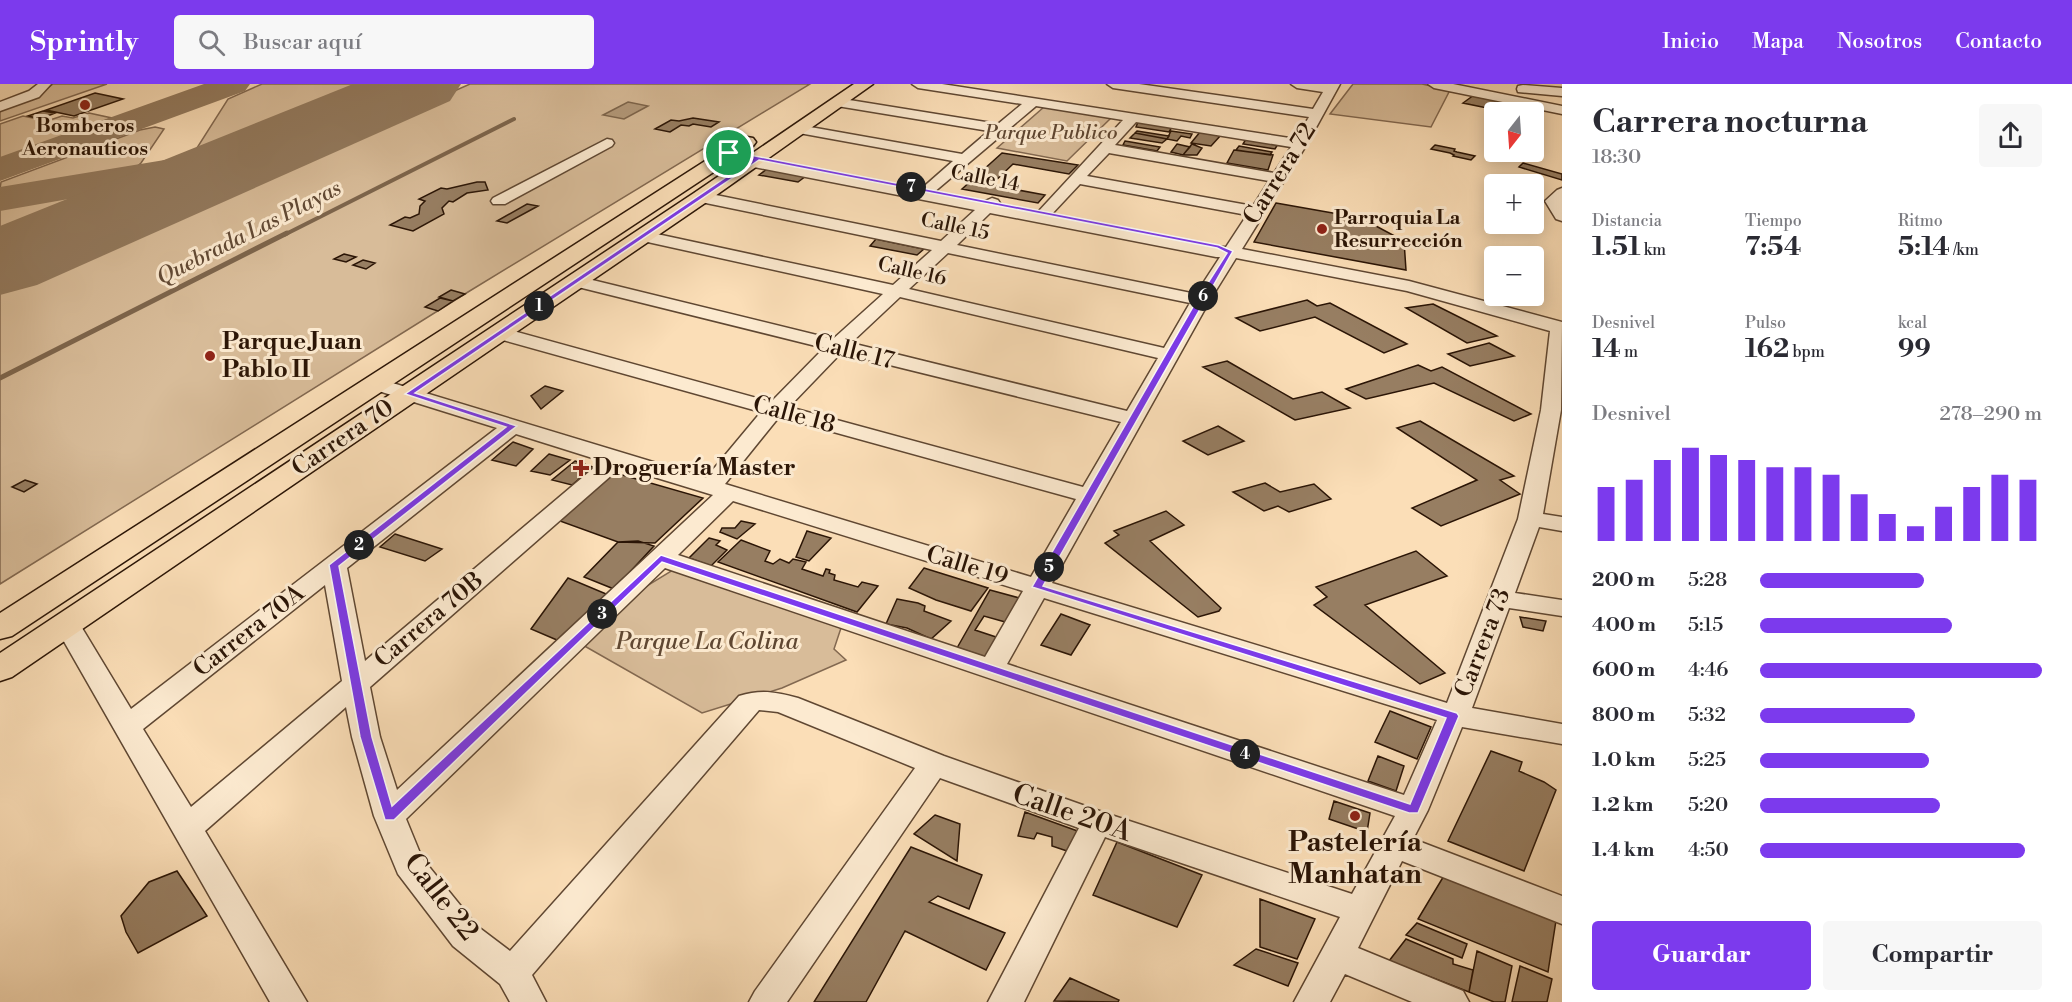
<!DOCTYPE html>
<html lang="es">
<head>
<meta charset="utf-8">
<style>
  :root { --surface:#fff; --page:#f7f7f7; --text:#2b2b33; --muted:#7c7c81; --accent:#7c3aed }
  body { margin:0; font-family:"Libre Bodoni",serif; background:var(--page); color:var(--text); height:100vh; display:flex; flex-direction:column; font-size:22px; white-space:nowrap }
  * { box-sizing:border-box; margin:0 }
  p { font-size:20px; color:var(--muted) }
  .icon { flex:none; width:33px; height:33px; fill:none; stroke:currentColor; stroke-width:2; stroke-linecap:round; stroke-linejoin:round }
  .map { position:relative; flex:1; overflow:hidden }
  .side { display:flex; flex-direction:column; background:var(--surface); width:510px }
  .side>* { flex:none }
  .needle { width:39px; rotate:197deg }
  .fabs { position:absolute; left:1484px; top:18px; display:grid; gap:12px }
  .fabs a { display:grid; place-items:center; width:60px; height:60px; border-radius:6px; background:var(--surface); box-shadow:0 3px 15px #0003; font-size:30px }
  .pin { position:absolute; display:grid; place-items:center; width:51px; height:51px; color:#fff; margin:-26px; border:3px solid #fff; border-radius:50%; box-shadow:0 2px 6px #0007 }
  .km { position:absolute; width:30px; height:30px; margin:-15px; border-radius:50%; background:#222; color:#fff; font-size:16px; line-height:30px; text-align:center }
  .round { display:grid; place-items:center; flex:none; width:63px; height:63px; border-radius:6px; background:var(--page) }
  .overview { display:flex; align-items:center; justify-content:space-between; height:102px; padding:0 30px }
  h1 { font-size:33px; font-weight:800; line-height:45px }
  .stats { display:grid; grid-template-columns:repeat(3,1fr); gap:9px; height:102px; padding:6px 30px }
  .stats div { display:grid; align-content:center }
  .stats b { font-size:26px; font-weight:800 }
  .stats small { font-size:16px; font-weight:400 }
  .stats p { font-size:16px }
  .chart { height:168px; padding:12px 30px }
  .chart p { display:flex; justify-content:space-between }
  .chart svg { width:100%; height:108px; margin-top:6px; stroke:var(--accent); stroke-width:6 }
  .primary-button { display:flex; gap:12px; margin-top:auto; padding:12px 30px }
  .primary-button a { flex:1; height:69px; border-radius:6px; background:var(--accent); color:#fff; font-size:24px; font-weight:800; line-height:69px; text-align:center }
  .primary-button a+a { background:var(--page); color:var(--text) }
  ul { padding:0 30px; list-style:none; font-size:20px }
  li { display:grid; grid-template-columns:96px 72px 1fr; align-items:center; height:45px }
  li i { height:15px; border-radius:8px; background:var(--accent) }
  header { display:flex; align-items:center; gap:36px; box-sizing:border-box; height:84px; padding:0 30px; background:var(--accent); color:#fff }
  header strong { font-size:28px }
  nav { display:flex; gap:33px; margin-inline-start:auto; font-size:21px }
  .search { width:420px; height:54px; background:var(--page); display:flex; align-items:center; gap:15px; box-sizing:border-box; padding:0 21px; border-radius:6px; color:var(--muted); font-size:22px }
  main { display:flex; flex:1; min-height:0 }
  .map>svg:first-child { display:block }
  .green { fill:#d8bc99; stroke:#826850; stroke-width:1.5 }
  .water { fill:#b49a7b; stroke:#7d654c; stroke-width:1.5 }
  .lines { fill:none; stroke-linecap:round; stroke-linejoin:round }
  .stream-far1 { stroke:#7d654c; stroke-width:4 }
  .stream { stroke:#7d654c; stroke-width:5 }
  .taxiway { fill:#937a5e; fill-rule:evenodd }
  .runway { fill:#937a5e; fill-rule:evenodd }
  .building { fill:#977e62; stroke:#2b1506; stroke-width:1.5 }
  .minor-casing { stroke:#5f4732; stroke-width:3 }
  .major-casing { stroke:#2b1506; stroke-width:3 }
  .minor { fill:#fcead0; fill-rule:evenodd }
  .major { fill:#fbdeb7; fill-rule:evenodd }
  .route { fill:#7c3aed; stroke:#fff; stroke-width:1.5; fill-rule:evenodd }
  .poi-dot { fill:#8f2418; stroke:#fcead0; stroke-width:2 }
  .labels { text-anchor:middle; dominant-baseline:central; stroke-width:6; stroke-linejoin:round; paint-order:stroke }
  .far-poi-label { font-size:20px; font-weight:bold; fill:#2b1506; stroke:#fcead0 }
  .far-park-label { font-size:20px; font-style:italic; fill:#5f4732; stroke:#fcead0 }
  .far-street-label { font-size:20px; fill:#2b1506; stroke:#fcead0 }
  .far-water-label { font-size:22px; font-style:italic; fill:#624a35; stroke:#fcead0 }
  .street-label { font-size:24px; fill:#2b1506; stroke:#fcead0 }
  .poi-label { font-size:24px; font-weight:bold; fill:#2b1506; stroke:#fcead0; text-anchor:start }
  .park-label { font-size:24px; font-style:italic; fill:#5f4732; stroke:#fcead0 }
  .near-street-label { font-size:28px; fill:#2b1506; stroke:#fcead0 }
  .near-poi-label { font-size:28px; font-weight:bold; fill:#2b1506; stroke:#fcead0 }
</style>
</head>
<body>
<header>
<strong>Sprintly</strong>
<div class="search"><svg class="icon" aria-label="search" viewBox="0 0 24 24"><circle cx="10" cy="10" r="6"/><path d="M15 15l6 6"/></svg>Buscar aquí</div>
<nav><a>Inicio</a><a>Mapa</a><a>Nosotros</a><a>Contacto</a></nav>
</header>
<main>
<div class="map">
<svg width="1562" height="918" viewBox="0 0 1562 918">
  <rect width="100%" height="100%" fill="#fbdeb7"/>
  <filter id="stains"><feTurbulence type="fractalNoise" baseFrequency=".00333" numOctaves="4"/><feColorMatrix values="0 0 0 0 .2 0 0 0 0 .09 0 0 0 0 .02 0 0 0 .5 -.17"/></filter>
  <radialGradient id="worn" r=".72"><stop offset=".6" stop-color="#630" stop-opacity="0"/><stop offset="1" stop-color="#630" stop-opacity=".3"/></radialGradient>
  <!-- green -->
  <path class="green" d="M 53,0 L 107,0 L 0,37 L 0,25 L 38,11 Z
    M 262,0 L 379,0 L 214,68 L 203,69 L 195,67 L 228,15 Z
    M 470,0 L 810,0 L 468,208 L 0,500 L 0,208 Z
    M 1353,0 L 1422,0 L 1450,6 L 1431,43 L 1330,30 Z
    M 1044,23 L 1111,34 L 1067,77 L 997,64 Z
    M 89,29 L 112,34 L 0,75 L 0,40 L 23,32 L 47,37 L 62,32 L 73,34 Z
    M 155,43 L 164,45 L 141,79 L 135,84 L 0,105 L 1,98 L 140,46 Z
    M 90,109 L 99,111 L 82,122 L 0,156 L 0,123 Z
    M 681,481 L 819,527 L 841,544 L 834,565 L 846,576 L 782,604 L 702,629 L 581,560 L 622,517 Z"/>
  <!-- water -->
  <path class="water" d="M 628,18 L 648,22 L 624,35 L 603,31 Z"/>
  <g class="lines">
    <!-- stream-far1 -->
    <path class="stream-far1" d="M 284,151 L 514,35"/>
    <!-- stream -->
    <path class="stream" d="M 0,294 L 287,149"/>
    <!-- taxiway -->
    <path class="taxiway" d="M 204,0 L 250,0 L 245,7 L 0,97 L 0,73 Z
      M 250,62 L 263,65 L 268,73 L 263,81 L 0,127 L 0,103 Z"/>
    <!-- runway -->
    <path class="runway" d="M 353,0 L 461,0 L 450,17 L 37,201 L 0,211 L 0,142 Z"/>
  </g>
  <!-- building -->
  <path class="building" d="M 95,9 L 123,15 L 74,32 L 46,26 Z
    M 1474,11 L 1498,16 L 1487,24 L 1463,19 Z
    M 43,27 L 55,29 L 40,35 L 28,32 Z
    M 693,34 L 719,38 L 711,43 L 693,40 L 689,42 L 681,41 L 670,48 L 655,45 L 671,36 L 679,37 Z
    M 1138,38 L 1172,43 L 1169,48 L 1136,43 Z
    M 1137,47 L 1169,52 L 1167,55 L 1135,49 Z
    M 1171,47 L 1192,50 L 1190,54 L 1181,52 L 1177,57 L 1167,55 Z
    M 1200,48 L 1221,51 L 1211,62 L 1191,59 Z
    M 1135,49 L 1167,55 L 1162,59 L 1130,54 Z
    M 1246,55 L 1278,60 L 1275,65 L 1243,60 Z
    M 1125,57 L 1160,63 L 1157,67 L 1123,61 Z
    M 1177,60 L 1190,63 L 1183,71 L 1171,68 Z
    M 1192,60 L 1202,64 L 1197,71 L 1183,71 Z
    M 1435,61 L 1455,65 L 1454,67 L 1457,68 L 1475,72 L 1471,76 L 1453,72 L 1454,71 L 1450,69 L 1431,65 Z
    M 1239,62 L 1272,68 L 1270,71 L 1236,66 Z
    M 1234,66 L 1273,71 L 1268,86 L 1227,79 Z
    M 1002,69 L 1078,81 L 1069,90 L 1013,80 L 991,101 L 1045,111 L 1038,119 L 962,105 Z
    M 1523,79 L 1562,90 L 1562,96 L 1519,83 Z
    M 767,85 L 806,92 L 798,98 L 759,91 Z
    M 477,98 L 485,98 L 488,106 L 467,109 L 453,118 L 449,117 L 442,124 L 444,130 L 413,147 L 390,141 L 405,133 L 410,134 L 419,130 L 420,122 L 425,117 L 419,115 L 441,104 L 447,105 Z
    M 1276,119 L 1361,134 L 1404,157 L 1406,186 L 1254,158 Z
    M 527,120 L 538,122 L 507,139 L 497,137 Z
    M 876,155 L 924,165 L 917,171 L 870,162 Z
    M 344,170 L 356,173 L 346,178 L 334,175 Z
    M 363,176 L 375,179 L 366,185 L 353,181 Z
    M 451,206 L 465,210 L 453,217 L 439,213 Z
    M 440,214 L 453,217 L 438,227 L 425,223 Z
    M 1307,216 L 1317,222 L 1330,219 L 1407,260 L 1384,269 L 1315,233 L 1260,247 L 1236,234 Z
    M 1433,220 L 1497,252 L 1467,259 L 1406,224 Z
    M 1489,259 L 1514,272 L 1470,282 L 1448,270 Z
    M 1227,277 L 1293,315 L 1322,308 L 1350,324 L 1295,336 L 1203,283 Z
    M 1418,281 L 1431,287 L 1442,283 L 1531,330 L 1514,337 L 1434,299 L 1366,315 L 1346,305 Z
    M 545,302 L 563,307 L 541,325 L 531,312 Z
    M 1420,337 L 1514,392 L 1500,396 L 1520,410 L 1441,442 L 1412,424 L 1477,396 L 1397,344 Z
    M 1218,342 L 1244,357 L 1208,371 L 1183,357 Z
    M 513,358 L 533,365 L 516,382 L 492,376 Z
    M 549,370 L 570,376 L 550,391 L 531,387 Z
    M 575,377 L 593,383 L 572,401 L 552,396 Z
    M 612,388 L 703,414 L 655,459 L 618,458 L 560,437 Z
    M 25,396 L 37,400 L 24,408 L 12,403 Z
    M 1265,399 L 1280,408 L 1314,400 L 1331,415 L 1289,428 L 1278,422 L 1264,427 L 1233,408 Z
    M 1166,427 L 1184,441 L 1150,457 L 1221,524 L 1219,527 L 1198,533 L 1105,459 L 1119,451 L 1114,447 Z
    M 741,437 L 755,440 L 737,455 L 720,448 L 722,444 L 735,444 Z
    M 807,447 L 831,454 L 809,477 L 796,473 Z
    M 395,450 L 442,465 L 425,477 L 380,463 Z
    M 709,454 L 720,457 L 716,461 L 727,466 L 711,482 L 689,474 Z
    M 741,456 L 770,467 L 765,477 L 773,480 L 780,475 L 789,479 L 793,475 L 806,478 L 802,485 L 823,492 L 826,485 L 830,486 L 829,489 L 835,491 L 834,496 L 858,503 L 862,498 L 878,502 L 857,528 L 718,478 Z
    M 638,457 L 654,462 L 614,505 L 584,493 L 618,458 Z
    M 1416,467 L 1447,492 L 1365,521 L 1445,589 L 1420,600 L 1314,521 L 1327,513 L 1316,503 Z
    M 924,484 L 988,504 L 971,527 L 936,516 L 909,504 Z
    M 568,494 L 611,512 L 564,559 L 531,545 Z
    M 990,506 L 1023,515 L 1009,539 L 984,532 L 975,546 L 1002,555 L 990,576 L 957,564 Z
    M 897,515 L 918,519 L 925,522 L 924,527 L 951,537 L 931,555 L 907,544 L 886,540 Z
    M 1061,530 L 1090,541 L 1071,571 L 1041,561 Z
    M 1520,533 L 1546,537 L 1543,547 L 1523,543 Z
    M 1390,627 L 1431,643 L 1417,675 L 1375,658 Z
    M 1491,667 L 1522,678 L 1519,687 L 1544,698 L 1556,706 L 1524,787 L 1448,757 Z
    M 1378,672 L 1404,682 L 1396,707 L 1368,697 Z
    M 1334,717 L 1370,729 L 1367,748 L 1329,735 Z
    M 1025,728 L 1083,749 L 1073,769 L 1052,762 L 1052,753 L 1037,749 L 1034,755 L 1018,752 Z
    M 935,731 L 960,740 L 957,777 L 914,750 Z
    M 1117,758 L 1202,791 L 1177,843 L 1093,811 Z
    M 911,763 L 982,791 L 969,825 L 938,812 L 929,818 L 1005,849 L 986,886 L 905,847 L 866,918 L 814,918 Z
    M 177,787 L 207,832 L 138,869 L 126,848 L 121,832 L 149,798 Z
    M 1445,790 L 1557,830 L 1548,888 L 1418,835 Z
    M 1260,815 L 1315,835 L 1297,875 L 1260,863 Z
    M 1417,839 L 1467,860 L 1462,874 L 1406,851 Z
    M 1406,855 L 1453,875 L 1453,880 L 1473,886 L 1469,908 L 1389,877 Z
    M 1256,865 L 1298,879 L 1288,902 L 1234,881 Z
    M 1477,867 L 1512,882 L 1505,918 L 1494,918 L 1469,908 Z
    M 1520,882 L 1552,895 L 1547,918 L 1512,918 Z
    M 1070,894 L 1119,916 L 1118,918 L 1054,917 Z"/>
  <g class="lines">
    <defs>
      <path id="minor" d="M 38,0 L 51,0 L 39,13 L 0,27 L 0,18 L 29,7 Z
        M 912,0 L 942,0 L 1296,55 L 1309,33 L 1113,4 L 1107,0 L 1139,0 L 1313,25 L 1323,8 L 1297,4 L 1291,0 L 1340,0 L 1307,60 L 1242,165 L 1409,197 L 1562,238 L 1561,326 L 1543,430 L 1562,433 L 1562,447 L 1539,443 L 1515,509 L 1562,516 L 1562,532 L 1509,524 L 1472,624 L 1562,640 L 1562,660 L 1462,643 L 1428,726 L 1413,755 L 1562,812 L 1562,840 L 1402,777 L 1358,864 L 1463,907 L 1469,918 L 1412,918 L 1345,890 L 1330,918 L 1294,918 L 1340,833 L 1105,753 L 1024,918 L 988,918 L 1079,744 L 940,694 L 787,918 L 749,918 L 755,907 L 915,684 L 778,628 L 759,626 L 532,891 L 546,918 L 510,918 L 500,900 L 453,862 L 398,790 L 374,732 L 352,653 L 346,623 L 205,747 L 307,918 L 270,918 L 54,540 L 58,534 L 67,532 L 76,534 L 131,625 L 497,344 L 369,304 L 366,300 L 369,296 L 376,294 L 706,394 L 761,328 L 492,253 L 490,249 L 492,245 L 499,243 L 771,318 L 824,264 L 570,201 L 567,197 L 570,193 L 576,192 L 833,255 L 883,210 L 643,157 L 635,152 L 643,147 L 893,201 L 932,166 L 701,118 L 693,113 L 701,108 L 941,157 L 975,126 L 723,77 L 716,73 L 723,69 L 920,106 L 953,77 L 799,49 L 792,45 L 799,41 L 962,70 L 989,47 L 837,22 L 830,18 L 837,14 L 998,40 L 1022,20 L 918,4 ZM 1036,22 L 1123,36 L 1037,129 L 998,121 L 1000,119 L 998,116 L 992,114 L 983,118 L 933,109 ZM 1136,38 L 1291,63 L 1274,89 L 1115,61 ZM 1109,69 L 1269,97 L 1253,122 L 1087,92 ZM 1080,100 L 1247,131 L 1226,163 L 1216,163 L 1051,131 ZM 990,129 L 1216,173 L 1220,173 L 1196,210 L 957,161 ZM 948,169 L 1190,219 L 1164,264 L 909,205 ZM 1236,174 L 1407,207 L 1550,247 L 1541,326 L 1518,435 L 1447,619 L 1052,499 L 1210,216 ZM 900,213 L 1158,274 L 1127,327 L 851,259 ZM 841,269 L 1121,338 L 1083,403 L 789,323 ZM 779,333 L 1076,415 L 1031,493 L 725,400 ZM 516,350 L 602,377 L 365,577 L 347,484 ZM 621,383 L 713,411 L 397,706 L 380,653 L 370,603 ZM 733,417 L 1023,507 L 985,573 L 678,471 ZM 665,484 L 1395,732 L 1352,810 L 1108,730 L 944,672 L 798,614 C 776,608 761,605 739,612 L 510,867 L 477,842 L 422,774 L 406,735 ZM 325,501 L 342,597 L 191,723 L 143,645 ZM 1044,514 L 1437,636 L 1404,711 L 1007,580 Z
        M 1428,0 L 1453,0 L 1562,22 L 1562,30 L 1434,4 Z
        M 1523,1 L 1562,4 L 1562,12 L 1518,8 L 1517,5 L 1518,2 Z
        M 607,55 L 612,56 L 614,59 L 612,62 L 505,120 L 493,120 L 491,117 L 493,114 Z
        M 1562,104 L 1562,137 L 1556,135 L 1545,117 L 1557,106 Z"/>
      <path id="major" d="M 854,0 L 873,0 L 708,117 L 12,593 L 0,597 L 0,569 L 694,109 Z
        M 747,53 L 753,54 L 756,58 L 753,62 L 12,552 L 0,555 L 0,529 L 741,54 Z"/>
    </defs>
    <!-- minor casing -->
    <use href="#minor" class="minor-casing"/>
    <!-- major casing -->
    <use href="#major" class="major-casing"/>
    <!-- minor -->
    <use href="#minor" class="minor"/>
    <!-- major -->
    <use href="#major" class="major"/>
  </g>
  <!-- route -->
  <path class="route" d="M 729,67 L 1219,161 L 1233,167 L 1043,502 L 1457,629 L 1459,632 L 1418,729 L 1409,729 L 662,478 L 394,736 L 385,736 L 360,653 L 329,481 L 506,343 L 405,310 L 747,79 L 721,74 L 721,72 ZM 730,70 L 753,75 L 728,72 ZM 759,76 L 1217,164 L 1227,169 L 1197,216 L 1032,503 L 1446,634 L 1410,720 L 661,471 L 392,722 L 372,653 L 339,482 L 517,342 L 415,309 Z"/>
  <!-- markers -->
  <g class="poi-dot">
    <circle cx="85" cy="21" r="6"/>
    <circle cx="1322" cy="145" r="6"/>
    <circle cx="210" cy="272" r="6"/>
    <path d="M578 375h6v6h6v6h-6v6h-6v-6h-6v-6h6z"/>
    <circle cx="1355" cy="732" r="6"/>
  </g>
  <g class="labels">
    <!-- far-poi labels -->
    <g class="far-poi-label">
      <text x="85" y="42">Bomberos<tspan x="85" dy="23">Aeronauticos</tspan></text>
      <text x="1334" y="134" text-anchor="start">Parroquia La<tspan x="1334" dy="23">Resurrección</tspan></text>
    </g>
    <!-- far-park labels -->
    <g class="far-park-label">
      <text x="1051" y="49">Parque Publico</text>
    </g>
    <!-- far-street labels -->
    <g class="far-street-label">
      <text transform="translate(985 95) rotate(11)">Calle 14</text>
      <text transform="translate(955 143) rotate(12)">Calle 15</text>
      <text transform="translate(912 188) rotate(13)">Calle 16</text>
    </g>
    <!-- far-water labels -->
    <g class="far-water-label">
      <text transform="translate(249 149) rotate(-27)">Quebrada Las Playas</text>
    </g>
    <!-- street labels -->
    <g class="street-label">
      <text transform="translate(1280 90) rotate(-58)">Carrera 72</text>
      <text transform="translate(854 268) rotate(14)">Calle 17</text>
      <text transform="translate(794 331) rotate(15)">Calle 18</text>
      <text transform="translate(343 354) rotate(-34)">Carrera 70</text>
      <text transform="translate(967 482) rotate(17)">Calle 19</text>
      <text transform="translate(429 536) rotate(-40)">Carrera 70B</text>
      <text transform="translate(249 547) rotate(-38)">Carrera 70A</text>
      <text transform="translate(1483 559) rotate(-69)">Carrera 73</text>
    </g>
    <!-- poi labels -->
    <g class="poi-label">
      <text x="222" y="258">Parque Juan<tspan x="222" dy="28">Pablo II</tspan></text>
      <text x="593" y="384">Droguería Master</text>
    </g>
    <!-- park labels -->
    <g class="park-label">
      <text x="707" y="558">Parque La Colina</text>
    </g>
    <!-- near-street labels -->
    <g class="near-street-label">
      <text transform="translate(1072 729) rotate(19)">Calle 20A</text>
      <text transform="translate(441 813) rotate(52)">Calle 22</text>
    </g>
    <!-- near-poi labels -->
    <g class="near-poi-label">
      <text x="1355" y="758">Pastelería<tspan x="1355" dy="32">Manhatan</tspan></text>
    </g>
  </g>
  <rect width="100%" height="100%" filter="url(#stains)"/>
  <rect width="100%" height="100%" fill="url(#worn)"/>
</svg>
<div class="fabs">
<a><svg class="needle" viewBox="-14 -14 28 28"><path d="M0-13l5 13h-10z" fill="#e53935"/><path d="M0 13l5-13h-10z" fill="#7c7c81"/></svg></a>
<a>+</a>
<a>−</a>
</div>
<div class="pin" style="left:729px;top:69px;background:#1e9e55"><svg class="icon" aria-label="arrive" viewBox="0 0 24 24"><path d="M6 21V4h12l-3 4 3 4H6"/></svg></div>
<b class="km" style="left:539px;top:222px">1</b>
<b class="km" style="left:359px;top:461px">2</b>
<b class="km" style="left:602px;top:530px">3</b>
<b class="km" style="left:1245px;top:670px">4</b>
<b class="km" style="left:1049px;top:483px">5</b>
<b class="km" style="left:1203px;top:212px">6</b>
<b class="km" style="left:911px;top:103px">7</b>
</div>
<section class="side">
<div class="overview"><div><h1>Carrera nocturna</h1><p>18:30</p></div><a class="round"><svg class="icon" aria-label="share" viewBox="0 0 24 24"><path d="M12 15V3M7 8l5-5 5 5M5 13v7h14v-7"/></svg></a></div>
<div class="stats">
<div><p>Distancia</p><b>1.51<small> km</small></b></div>
<div><p>Tiempo</p><b>7:54</b></div>
<div><p>Ritmo</p><b>5:14<small> /km</small></b></div>
</div>
<div class="stats">
<div><p>Desnivel</p><b>14<small> m</small></b></div>
<div><p>Pulso</p><b>162<small> bpm</small></b></div>
<div><p>kcal</p><b>99</b></div>
</div>
<div class="chart"><p><span>Desnivel</span>278–290 m</p>
<svg viewBox="0 0 160 44" preserveAspectRatio="none"><path d="M5 44V22M15 44V19M25 44V11M35 44V6M45 44V9M55 44V11M65 44V14M75 44V14M85 44V17M95 44V25M105 44V33M115 44V38M125 44V30M135 44V22M145 44V17M155 44V19"/></svg>
</div>
<ul>
<li><b>200 m</b>5:28<i style="width:58%"></i></li>
<li><b>400 m</b>5:15<i style="width:68%"></i></li>
<li><b>600 m</b>4:46<i style="width:100%"></i></li>
<li><b>800 m</b>5:32<i style="width:55%"></i></li>
<li><b>1.0 km</b>5:25<i style="width:60%"></i></li>
<li><b>1.2 km</b>5:20<i style="width:64%"></i></li>
<li><b>1.4 km</b>4:50<i style="width:94%"></i></li>
</ul>
<div class="primary-button"><a>Guardar</a><a>Compartir</a></div>
</section>
</main>
</body>
</html>
